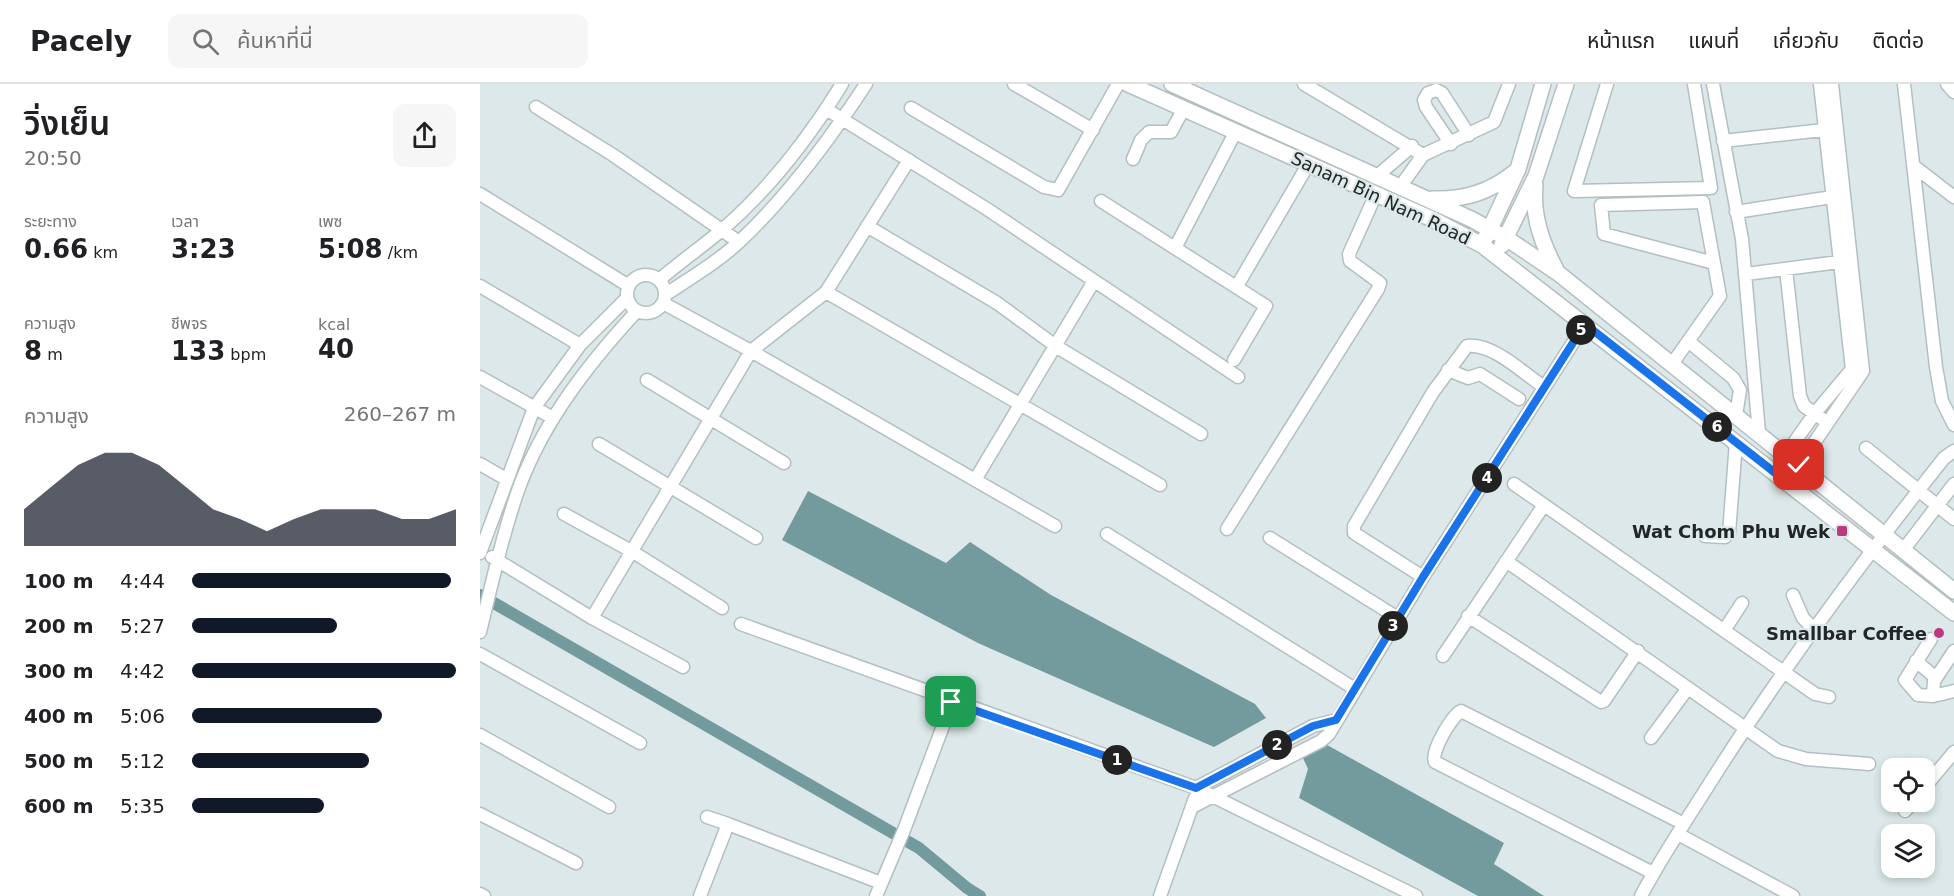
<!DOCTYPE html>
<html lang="th">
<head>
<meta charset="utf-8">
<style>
  :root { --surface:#fff; --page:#f6f6f6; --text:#202124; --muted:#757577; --line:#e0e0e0; --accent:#111827 }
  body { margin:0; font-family:"DejaVu Sans","Noto Sans Thai",sans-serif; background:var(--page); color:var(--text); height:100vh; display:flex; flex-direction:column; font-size:22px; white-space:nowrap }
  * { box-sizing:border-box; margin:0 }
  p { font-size:20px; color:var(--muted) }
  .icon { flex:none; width:33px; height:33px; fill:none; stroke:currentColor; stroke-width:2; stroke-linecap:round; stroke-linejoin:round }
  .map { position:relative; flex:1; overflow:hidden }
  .side { display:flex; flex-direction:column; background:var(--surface); width:480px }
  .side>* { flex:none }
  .controls { position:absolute; left:1401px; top:674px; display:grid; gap:12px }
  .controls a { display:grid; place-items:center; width:54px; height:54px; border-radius:12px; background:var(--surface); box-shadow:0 3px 9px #0003; font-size:30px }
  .pin { position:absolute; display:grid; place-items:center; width:51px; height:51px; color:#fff; margin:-26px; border-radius:12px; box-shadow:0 3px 9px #0006 }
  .km { position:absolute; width:30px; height:30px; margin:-15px; border-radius:50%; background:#222; color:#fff; font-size:16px; line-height:30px; text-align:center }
  .round { display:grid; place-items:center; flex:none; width:63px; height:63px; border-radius:12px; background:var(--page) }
  .summary { display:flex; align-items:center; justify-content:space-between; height:102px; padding:0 24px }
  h1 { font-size:33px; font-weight:600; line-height:45px }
  .figures { display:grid; grid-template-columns:repeat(3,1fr); gap:9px; height:102px; padding:6px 24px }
  .figures div { display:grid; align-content:center }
  .figures b { font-size:26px; font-weight:600 }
  .figures small { font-size:16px; font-weight:400 }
  .figures p { font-size:16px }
  .chart { height:168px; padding:12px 24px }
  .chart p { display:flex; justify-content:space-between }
  .chart svg { width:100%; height:108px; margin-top:6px; fill:var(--accent); opacity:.7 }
  ul { padding:0 24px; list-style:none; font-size:20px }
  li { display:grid; grid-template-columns:96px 72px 1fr; align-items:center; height:45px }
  li i { height:15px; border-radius:8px; background:var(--accent) }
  header { display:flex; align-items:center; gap:36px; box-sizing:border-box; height:84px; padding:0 30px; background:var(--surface); border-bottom:2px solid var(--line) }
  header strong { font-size:28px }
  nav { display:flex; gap:33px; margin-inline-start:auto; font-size:21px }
  .search { width:420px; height:54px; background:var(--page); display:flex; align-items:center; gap:15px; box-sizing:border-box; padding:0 21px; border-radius:12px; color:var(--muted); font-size:22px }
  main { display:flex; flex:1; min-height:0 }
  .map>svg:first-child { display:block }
  .water { fill:#739a9d }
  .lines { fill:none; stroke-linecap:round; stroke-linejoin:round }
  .canal { stroke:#739a9d; stroke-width:12 }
  .minor-casing { stroke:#b3bfc0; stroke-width:15 }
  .major-casing { stroke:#b3bfc0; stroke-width:18 }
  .minor { stroke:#fff; stroke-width:12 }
  .major { stroke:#fff; stroke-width:15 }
  .route-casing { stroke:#fff; stroke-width:12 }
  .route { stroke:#1a73e8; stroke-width:8 }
  .poi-dot { fill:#bd397f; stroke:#dce8e9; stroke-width:2 }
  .labels { text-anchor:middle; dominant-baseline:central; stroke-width:4.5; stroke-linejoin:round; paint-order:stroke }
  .street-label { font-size:18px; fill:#222627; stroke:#dce8e9 }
  .poi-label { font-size:18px; font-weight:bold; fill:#222627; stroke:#dce8e9; text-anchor:end }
</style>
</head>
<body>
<header>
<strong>Pacely</strong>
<div class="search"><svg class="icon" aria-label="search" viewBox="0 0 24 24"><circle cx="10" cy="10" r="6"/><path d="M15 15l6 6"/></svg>ค้นหาที่นี่</div>
<nav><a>หน้าแรก</a><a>แผนที่</a><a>เกี่ยวกับ</a><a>ติดต่อ</a></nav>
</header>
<main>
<section class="side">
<div class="summary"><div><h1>วิ่งเย็น</h1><p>20:50</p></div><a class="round"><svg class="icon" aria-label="share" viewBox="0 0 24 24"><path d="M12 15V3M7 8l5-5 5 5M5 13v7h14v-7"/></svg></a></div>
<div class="figures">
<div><p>ระยะทาง</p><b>0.66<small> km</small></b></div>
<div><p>เวลา</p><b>3:23</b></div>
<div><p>เพซ</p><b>5:08<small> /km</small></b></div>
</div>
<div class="figures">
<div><p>ความสูง</p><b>8<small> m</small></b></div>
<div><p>ชีพจร</p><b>133<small> bpm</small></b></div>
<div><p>kcal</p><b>40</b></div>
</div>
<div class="chart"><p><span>ความสูง</span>260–267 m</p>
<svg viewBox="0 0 160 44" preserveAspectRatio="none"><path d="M0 44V29L10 20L20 11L30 6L40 6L50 11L60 20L70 29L80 33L90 38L100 33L110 29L120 29L130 29L140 33L150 33L160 29V44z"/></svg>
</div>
<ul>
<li><b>100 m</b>4:44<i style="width:98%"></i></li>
<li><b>200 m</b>5:27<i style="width:55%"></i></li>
<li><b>300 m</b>4:42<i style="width:100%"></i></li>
<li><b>400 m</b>5:06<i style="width:72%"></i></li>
<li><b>500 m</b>5:12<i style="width:67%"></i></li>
<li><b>600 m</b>5:35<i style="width:50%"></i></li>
</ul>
</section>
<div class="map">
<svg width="1474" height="812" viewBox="0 0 1474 812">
  <rect width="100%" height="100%" fill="#dce8e9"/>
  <!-- water -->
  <path class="water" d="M 328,407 L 466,479 L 490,458 L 571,511 L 775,620 L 786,634 L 734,663 L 498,559 L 302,456 Z
    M 847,661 L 1024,759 L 1014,780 L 1064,812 L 998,812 L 819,714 L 828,685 L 823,674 Z"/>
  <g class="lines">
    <!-- canal -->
    <path class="canal" d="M 0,511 L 439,764 L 487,804 L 500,812"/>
    <defs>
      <path id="minor" d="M 534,0 L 613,46
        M 824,0 L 943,71 L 1014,38 L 1029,0
        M 1127,0 L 1094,107 L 1231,104 L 1214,0
        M 1233,0 L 1262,155 L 1279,349
        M 1424,0 L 1456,283 L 1462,317 L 1474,341
        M 1467,0 L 1474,8
        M 56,23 L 133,71 L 259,158
        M 431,24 L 564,103 L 578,106 L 638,0
        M 346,25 L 507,125 L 758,293
        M 1243,57 L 1352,45
        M 971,60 L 946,23 L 944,16 L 948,9 L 956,6 L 962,9 L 989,51
        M 653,75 L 661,56 L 669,48 L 691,48 L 704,24
        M 1435,83 L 1474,113
        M 897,92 L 932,62
        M 920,103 L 943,71
        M 0,110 L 149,202
        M 621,117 L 786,222 L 754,276
        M 1256,128 L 1352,113
        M 387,142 L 517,219 L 577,263 L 721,350
        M 695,164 L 756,47
        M 1306,185 L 1320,312 L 1324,322 L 1341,334
        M 1266,190 L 1359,178
        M147 210a19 19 0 1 1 38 0a19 19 0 1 1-38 0Z
        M 179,196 C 200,178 223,162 243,145 C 290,104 330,52 362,0
        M 0,202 L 100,261
        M 757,202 L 829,79
        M 346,208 L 680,401
        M 185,211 C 210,194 238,178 260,157 C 308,112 350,55 386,0
        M 183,219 L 271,267 L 575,442
        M 1208,257 L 1253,294 L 1260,306 L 1256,331
        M 1192,280 L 1240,212 L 1223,118 L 1121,121 L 1124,150 L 1234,179
        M 968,286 L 988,294 L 1000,290 L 1039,315
        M 0,293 L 73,334
        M 167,296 L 304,379
        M 119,360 L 276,454
        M 1386,364 L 1474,435
        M 1306,370 L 1335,329 L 1372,285 L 1340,0
        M 0,380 L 26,395
        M 1319,381 L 1383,287 L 1352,0
        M 495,396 L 614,197
        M 1034,400 L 1335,610 L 1349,613
        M 84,430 L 153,468 L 242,524
        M 747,445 L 898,205 L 900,199 L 870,177 L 869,170 L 896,110
        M 627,450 L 875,605
        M 1225,452 L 1245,453 L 1249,449 L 1256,358
        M 790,454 L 918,534
        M 1424,465 L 1474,400
        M 0,469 L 54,324 L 100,261 L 147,214
        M 12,473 L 112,534 L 203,583
        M 1026,477 L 1298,667 L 1326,675 L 1389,680
        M 943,493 L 874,449 L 874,442 L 953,308 L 987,262 C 1013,259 1043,289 1064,303
        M 1313,511 L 1323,534 L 1335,546
        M 988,532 L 1121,618 L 1124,617 L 1158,567
        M 112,534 L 271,267 L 346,208 L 429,76
        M 261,540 L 716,704 L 936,812
        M 1245,545 L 1262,519
        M 0,548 C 12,499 23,448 40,401 C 65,335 110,278 157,227
        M 1451,555 L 1425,596 L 1438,611 L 1453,612
        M 1474,567 L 1454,597 L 1453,612 L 1474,607
        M 0,570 L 160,659
        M 963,572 L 1064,421
        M 1436,577 L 1456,594
        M 0,651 L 129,723
        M 1171,654 L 1208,604
        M 716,704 L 833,642 L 857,636
        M 1444,704 L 1474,668
        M 714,722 L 841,657 L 849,650 L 943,493 L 1105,240
        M 1425,727 L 1434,717
        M 0,730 L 96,779
        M 227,733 L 248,740
        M 1198,750 L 1313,812
        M 1173,789 L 955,678 C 950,668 972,632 981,627 L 1204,740
        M 0,810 L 4,812
        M 220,812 L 248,740 L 401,799
        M 396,812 L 424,746 L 472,618
        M 680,812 L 715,714
        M 1161,812 C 1183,770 1210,731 1235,691 C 1305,581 1383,476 1464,374 L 1474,367"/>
      <path id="major" d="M 648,0 L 952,135 L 1002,161 L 1474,529
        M 692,0 L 991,135 L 1026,154 L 1078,189 L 1474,507
        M 1055,101 C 1052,132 1062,159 1076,186
        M 952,115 C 985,116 1010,108 1035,88
        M 1006,153 L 1038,85 L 1063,0
        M 1022,161 L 1056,92 L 1086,0"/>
    </defs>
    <!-- minor casing -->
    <use href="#minor" class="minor-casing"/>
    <!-- major casing -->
    <use href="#major" class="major-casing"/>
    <!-- minor -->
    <use href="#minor" class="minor"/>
    <!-- major -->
    <use href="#major" class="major"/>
  </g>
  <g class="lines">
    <defs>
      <path id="route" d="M 471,618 L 716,704 L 833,642 L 856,636 L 943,493 L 1105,240 L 1294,388 L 1306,370 L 1319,381"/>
    </defs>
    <!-- route casing -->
    <use href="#route" class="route-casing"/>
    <!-- route -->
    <use href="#route" class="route"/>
  </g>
  <!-- markers -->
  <g class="poi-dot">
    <rect x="1356" y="441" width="12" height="12" rx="3"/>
    <circle cx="1459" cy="549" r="6"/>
  </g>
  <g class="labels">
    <!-- street labels -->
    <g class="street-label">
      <text transform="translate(901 114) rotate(25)">Sanam Bin Nam Road</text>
    </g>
    <!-- poi labels -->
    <g class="poi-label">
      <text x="1350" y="447">Wat Chom Phu Wek</text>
      <text x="1447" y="549">Smallbar Coffee</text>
    </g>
  </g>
</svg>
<div class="controls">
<a><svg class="icon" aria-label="locate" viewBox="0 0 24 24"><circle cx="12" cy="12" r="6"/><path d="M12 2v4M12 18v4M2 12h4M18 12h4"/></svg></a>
<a><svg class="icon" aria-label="layers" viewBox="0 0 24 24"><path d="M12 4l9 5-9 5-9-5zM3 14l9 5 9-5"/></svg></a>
</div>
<div class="pin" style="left:471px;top:618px;background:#1e9e55"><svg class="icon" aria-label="arrive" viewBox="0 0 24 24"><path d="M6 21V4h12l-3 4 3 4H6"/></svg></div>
<div class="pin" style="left:1319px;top:381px;background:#d93025"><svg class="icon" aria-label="check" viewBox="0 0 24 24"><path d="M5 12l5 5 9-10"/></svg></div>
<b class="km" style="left:637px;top:676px">1</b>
<b class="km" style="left:797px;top:661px">2</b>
<b class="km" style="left:913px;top:542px">3</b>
<b class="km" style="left:1007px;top:394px">4</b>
<b class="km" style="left:1101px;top:246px">5</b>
<b class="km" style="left:1237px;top:343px">6</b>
</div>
</main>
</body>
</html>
